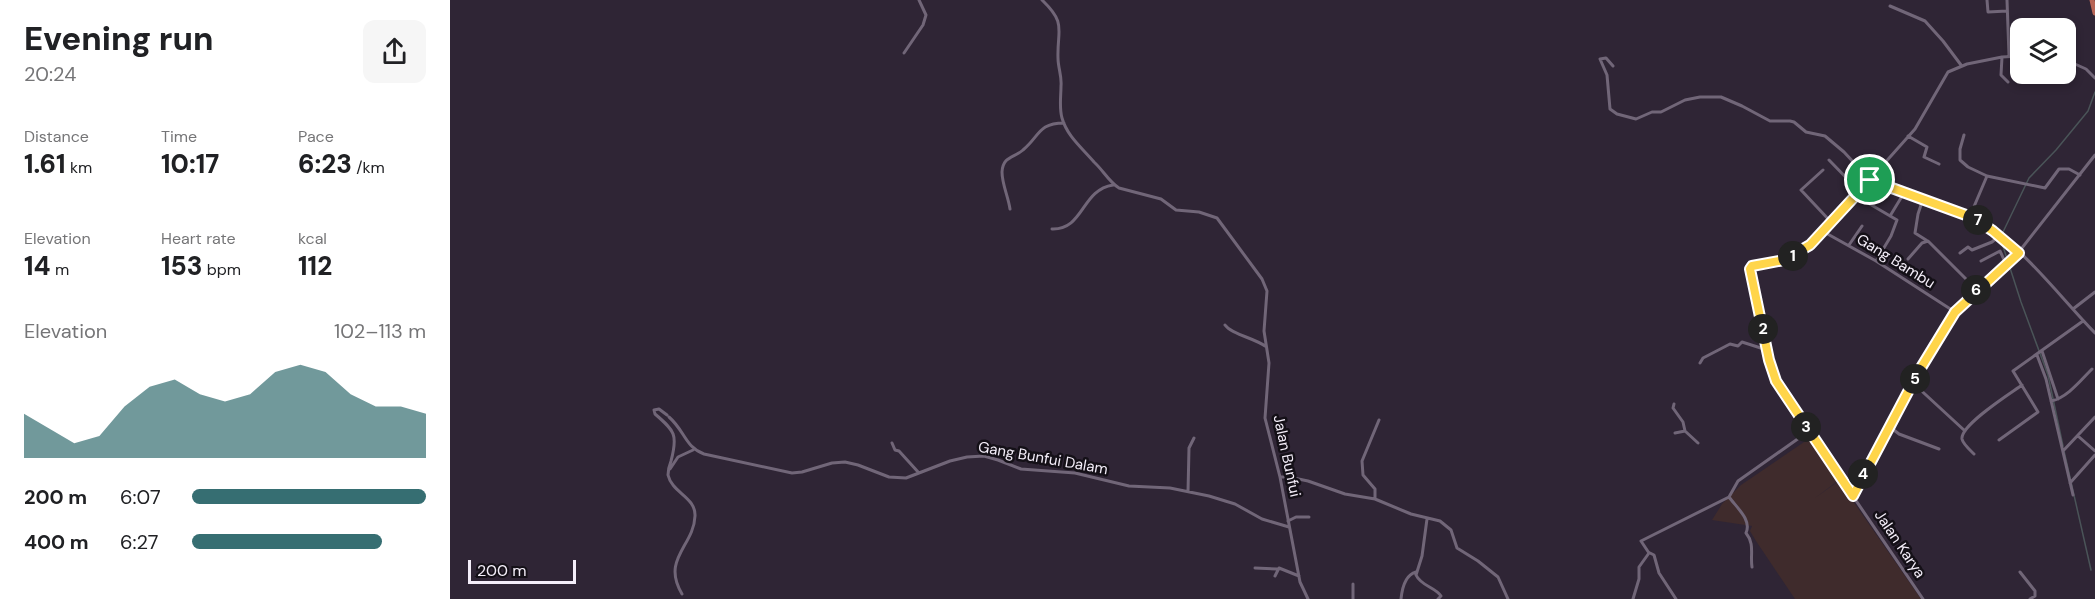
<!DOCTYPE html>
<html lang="en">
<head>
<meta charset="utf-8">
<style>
  :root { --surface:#fff; --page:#f6f6f6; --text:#202124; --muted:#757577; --accent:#366e72 }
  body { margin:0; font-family:"DM Sans",sans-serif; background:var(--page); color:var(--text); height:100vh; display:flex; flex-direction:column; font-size:22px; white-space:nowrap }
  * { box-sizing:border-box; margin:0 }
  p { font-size:20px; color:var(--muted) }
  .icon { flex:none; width:33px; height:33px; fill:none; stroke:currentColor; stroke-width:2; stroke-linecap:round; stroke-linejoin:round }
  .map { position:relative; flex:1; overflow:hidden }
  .side { display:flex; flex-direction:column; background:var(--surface); width:450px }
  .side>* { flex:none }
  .controls { position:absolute; left:1560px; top:18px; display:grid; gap:12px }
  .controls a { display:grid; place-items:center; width:66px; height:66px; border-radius:12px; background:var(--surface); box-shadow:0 3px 9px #0003; font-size:30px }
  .scale { position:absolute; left:18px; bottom:15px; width:108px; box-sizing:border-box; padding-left:6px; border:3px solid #f4eef9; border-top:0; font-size:16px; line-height:21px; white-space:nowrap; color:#f4eef9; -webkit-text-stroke:4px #141017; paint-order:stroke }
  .pin { position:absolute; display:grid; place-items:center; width:51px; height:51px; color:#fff; margin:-26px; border:3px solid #fff; border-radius:50%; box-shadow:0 2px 6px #0007 }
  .km { position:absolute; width:30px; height:30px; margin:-15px; border-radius:50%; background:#222; color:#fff; font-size:16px; line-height:30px; text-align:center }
  .round { display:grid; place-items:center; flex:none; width:63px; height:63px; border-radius:12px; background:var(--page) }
  .overview { display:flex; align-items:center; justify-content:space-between; height:102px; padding:0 24px }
  h1 { font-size:33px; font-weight:800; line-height:45px }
  .figures { display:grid; grid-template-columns:repeat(3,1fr); gap:9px; height:102px; padding:6px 24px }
  .figures div { display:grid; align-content:center }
  .figures b { font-size:26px; font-weight:800 }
  .figures small { font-size:16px; font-weight:400 }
  .figures p { font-size:16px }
  .chart { height:168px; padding:12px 24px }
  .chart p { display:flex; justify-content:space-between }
  .chart svg { width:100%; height:108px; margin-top:6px; fill:var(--accent); opacity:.7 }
  ul { padding:0 24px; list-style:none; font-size:20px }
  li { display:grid; grid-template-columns:96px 72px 1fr; align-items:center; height:45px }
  li i { height:15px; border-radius:8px; background:var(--accent) }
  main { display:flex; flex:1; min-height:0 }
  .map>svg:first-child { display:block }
  .education { fill:#3f2b2c }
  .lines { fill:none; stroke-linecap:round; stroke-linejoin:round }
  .stream { stroke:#4a5458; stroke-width:1.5 }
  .street { stroke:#716678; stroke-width:3 }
  .primary { stroke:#b76556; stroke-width:5 }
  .route-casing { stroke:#fff; stroke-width:12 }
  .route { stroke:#ffd54a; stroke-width:8 }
  .labels { text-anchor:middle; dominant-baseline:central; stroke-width:5; stroke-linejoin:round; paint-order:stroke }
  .street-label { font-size:15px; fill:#f4eef9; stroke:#141017 }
</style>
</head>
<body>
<main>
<section class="side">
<div class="overview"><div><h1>Evening run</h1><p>20:24</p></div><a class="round"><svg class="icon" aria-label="share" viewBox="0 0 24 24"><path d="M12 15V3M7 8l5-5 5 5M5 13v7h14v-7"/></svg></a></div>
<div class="figures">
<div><p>Distance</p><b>1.61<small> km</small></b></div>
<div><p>Time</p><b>10:17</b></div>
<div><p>Pace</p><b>6:23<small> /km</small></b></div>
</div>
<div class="figures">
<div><p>Elevation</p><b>14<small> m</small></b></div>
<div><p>Heart rate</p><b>153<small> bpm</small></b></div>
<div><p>kcal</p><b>112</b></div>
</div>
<div class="chart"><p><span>Elevation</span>102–113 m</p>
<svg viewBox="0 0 160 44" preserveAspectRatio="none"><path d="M0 44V26L10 32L20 38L30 35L40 23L50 15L60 12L70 18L80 21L90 18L100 9L110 6L120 9L130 18L140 23L150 23L160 26V44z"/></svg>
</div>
<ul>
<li><b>200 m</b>6:07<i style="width:100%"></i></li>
<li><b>400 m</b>6:27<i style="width:81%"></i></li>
</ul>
</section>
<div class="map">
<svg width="1645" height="599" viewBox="0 0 1645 599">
  <rect width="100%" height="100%" fill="#2f2535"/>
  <!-- education -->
  <path class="education" d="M 1360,438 L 1389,480 L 1365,498 L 1389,481 L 1471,599 L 1345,599 L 1306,541 L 1300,531 L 1302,526 L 1262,520 L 1272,504 L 1291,485 Z"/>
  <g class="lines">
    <!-- stream -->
    <path class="stream" d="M 1613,446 L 1598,375 L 1571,302 L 1551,240 L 1553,232 L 1579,178 L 1606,150 L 1638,111 L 1645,92
      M 1614,451 L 1641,570"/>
    <!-- street -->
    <path class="street" d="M 592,0 C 617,24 607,29 608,58 C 608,68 612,76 611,86 C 611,96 609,108 612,118 C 617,136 632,148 644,162 C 653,170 659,182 669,188 L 711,199 L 726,210 L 749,212 L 767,218 L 812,279 L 817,291 L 814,331 L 819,363 L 815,418 L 830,477 L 850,582 L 858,599
      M 1537,0 L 1538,12 L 1557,11
      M 1557,0 L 1559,56
      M 1440,6 L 1475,21 L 1493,41 L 1511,65
      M 454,53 L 473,25 L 476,15 L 469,0
      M 1552,57 L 1551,75 L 1558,82
      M 1616,60 L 1636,69 L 1645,78
      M 1163,66 L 1156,58 L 1150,59 L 1157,75 L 1160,109 L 1167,114 L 1186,119 L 1202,112 L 1211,112 L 1235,100 L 1250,97 L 1271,97 L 1292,106 L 1320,121 L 1340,121 L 1344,122 L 1356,132 L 1375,136 L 1394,152 L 1420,180 L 1426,183 C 1459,196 1498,202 1530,221 C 1573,247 1610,297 1645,333
      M 1514,135 L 1510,149 L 1510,160 L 1518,167 L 1537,176
      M 1458,136 L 1477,147 L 1474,157 L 1489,164
      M 1379,160 L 1410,192
      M 1373,170 L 1351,190 L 1381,222
      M 1406,196 L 1447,220 L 1441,236 L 1426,261
      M 1473,199 L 1468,214 L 1465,233 L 1476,240
      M 560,209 C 558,196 552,184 552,172 C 553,156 564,158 573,150 C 590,136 588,123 614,123
      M 1440,216 L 1454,193
      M 1520,216 L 1537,176 L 1595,188 L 1609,169 L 1619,169 L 1630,175
      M 602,229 C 634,230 631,190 663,185
      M 1374,232 L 1426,261 L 1505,312
      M 1399,245 L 1412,226
      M 1510,253 L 1518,247 L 1522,250 L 1542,242 L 1549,236
      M 1458,259 L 1472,243 L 1478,241 L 1527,290
      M 1531,261 L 1550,251 L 1556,264
      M 1623,309 L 1645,292
      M 775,325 C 781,334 804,338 815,346
      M 1592,351 L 1608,399
      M 1587,355 L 1596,379 L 1623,495
      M 1250,363 L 1253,358 L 1280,344 L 1288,346 L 1292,342 L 1317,350
      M 1463,383 L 1515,431
      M 1601,401 C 1617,398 1631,380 1642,369
      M 1224,404 L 1223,408 L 1233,422 L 1235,431 L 1248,443
      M 217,415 L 209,409 L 204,410 L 205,414 C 225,431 228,435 221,461 C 219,466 218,470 218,475 C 222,493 246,497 245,516 C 244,546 211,559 232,594
      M 219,417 C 235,431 235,447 254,454 L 342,473 L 352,472 L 382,463 L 395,462 L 408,465 L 439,477 L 456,478 L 500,461 L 517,457 L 534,456 L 548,460 L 571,469 L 625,473 L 679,486 L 720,488 L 759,496 L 785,504 L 812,519 L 839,527
      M 1440,427 L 1449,434 L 1489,449
      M 1225,433 L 1235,431
      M 1628,436 L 1645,451
      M 1549,440 L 1588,412 L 1563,371 L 1633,321
      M 442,443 L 445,450 L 449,451 L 469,473
      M 1613,451 L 1645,417
      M 1524,454 C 1520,450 1513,444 1512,439 C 1510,425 1561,393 1572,385
      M 220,469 L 228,457 L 243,450
      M 830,477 L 839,477 L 858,481 L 895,494 L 925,499 L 961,514 L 990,521 L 1001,530 L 1007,548 L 1028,561 L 1048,577 L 1058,599
      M 1620,483 L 1645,455
      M 738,492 L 739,448 L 744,438
      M 1403,495 L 1469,371 L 1505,312 L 1568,253 L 1645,155
      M 1279,497 C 1287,508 1302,520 1296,533 C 1305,544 1300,555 1302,567
      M 925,499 L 925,489 L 913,475 L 912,461 L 929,420
      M 977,519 L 972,556 L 966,575 C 971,586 985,587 991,596 L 988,599
      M 838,521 L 846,517 L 859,517
      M 1200,553 L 1204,555 L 1209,573 L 1226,599
      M 805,568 L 827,569
      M 1570,572 L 1585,591 L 1585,596 L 1580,599
      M 825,576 L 829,568 L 849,576
      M 903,584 L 903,599
      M 951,599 C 952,589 955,575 966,572
      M 1183,599 L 1189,579 L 1189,567 L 1199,553 L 1191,541 L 1279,497 L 1288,481 L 1359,431
      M 1473,599 L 1328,386 L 1319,360 L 1300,268 L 1302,266 C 1328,261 1348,256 1368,238 L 1465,129 L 1498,72 L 1517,64 L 1552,57 L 1570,56"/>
    <!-- primary -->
    <path class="primary" d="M 1642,0 L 1645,13"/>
  </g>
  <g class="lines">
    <defs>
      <path id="route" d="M 1420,180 L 1524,218 L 1543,231 L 1569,253 L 1505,312 L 1469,371 L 1403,496 L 1326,381 L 1319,360 L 1300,269 L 1302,266 L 1334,260 L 1360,245 Z"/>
    </defs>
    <!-- route casing -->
    <use href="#route" class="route-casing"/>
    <!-- route -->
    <use href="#route" class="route"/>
  </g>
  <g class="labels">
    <!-- street labels -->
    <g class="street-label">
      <text transform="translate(1446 261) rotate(32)">Gang Bambu</text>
      <text transform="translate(837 456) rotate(78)">Jalan Bunfui</text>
      <text transform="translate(593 458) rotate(10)">Gang Bunfui Dalam</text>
      <text transform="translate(1450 544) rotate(56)">Jalan Karya</text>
    </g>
  </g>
</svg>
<div class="controls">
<a><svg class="icon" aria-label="layers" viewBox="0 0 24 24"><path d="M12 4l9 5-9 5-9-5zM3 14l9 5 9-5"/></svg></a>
</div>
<div class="scale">200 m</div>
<div class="pin" style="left:1420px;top:180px;background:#1e9e55"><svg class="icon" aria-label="arrive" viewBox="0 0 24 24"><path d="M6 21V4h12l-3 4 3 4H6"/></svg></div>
<b class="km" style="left:1343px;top:256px">1</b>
<b class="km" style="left:1313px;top:329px">2</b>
<b class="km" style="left:1356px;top:427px">3</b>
<b class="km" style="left:1413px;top:474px">4</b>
<b class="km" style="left:1465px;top:379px">5</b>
<b class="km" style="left:1526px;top:290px">6</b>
<b class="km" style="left:1528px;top:220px">7</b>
</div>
</main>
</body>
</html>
